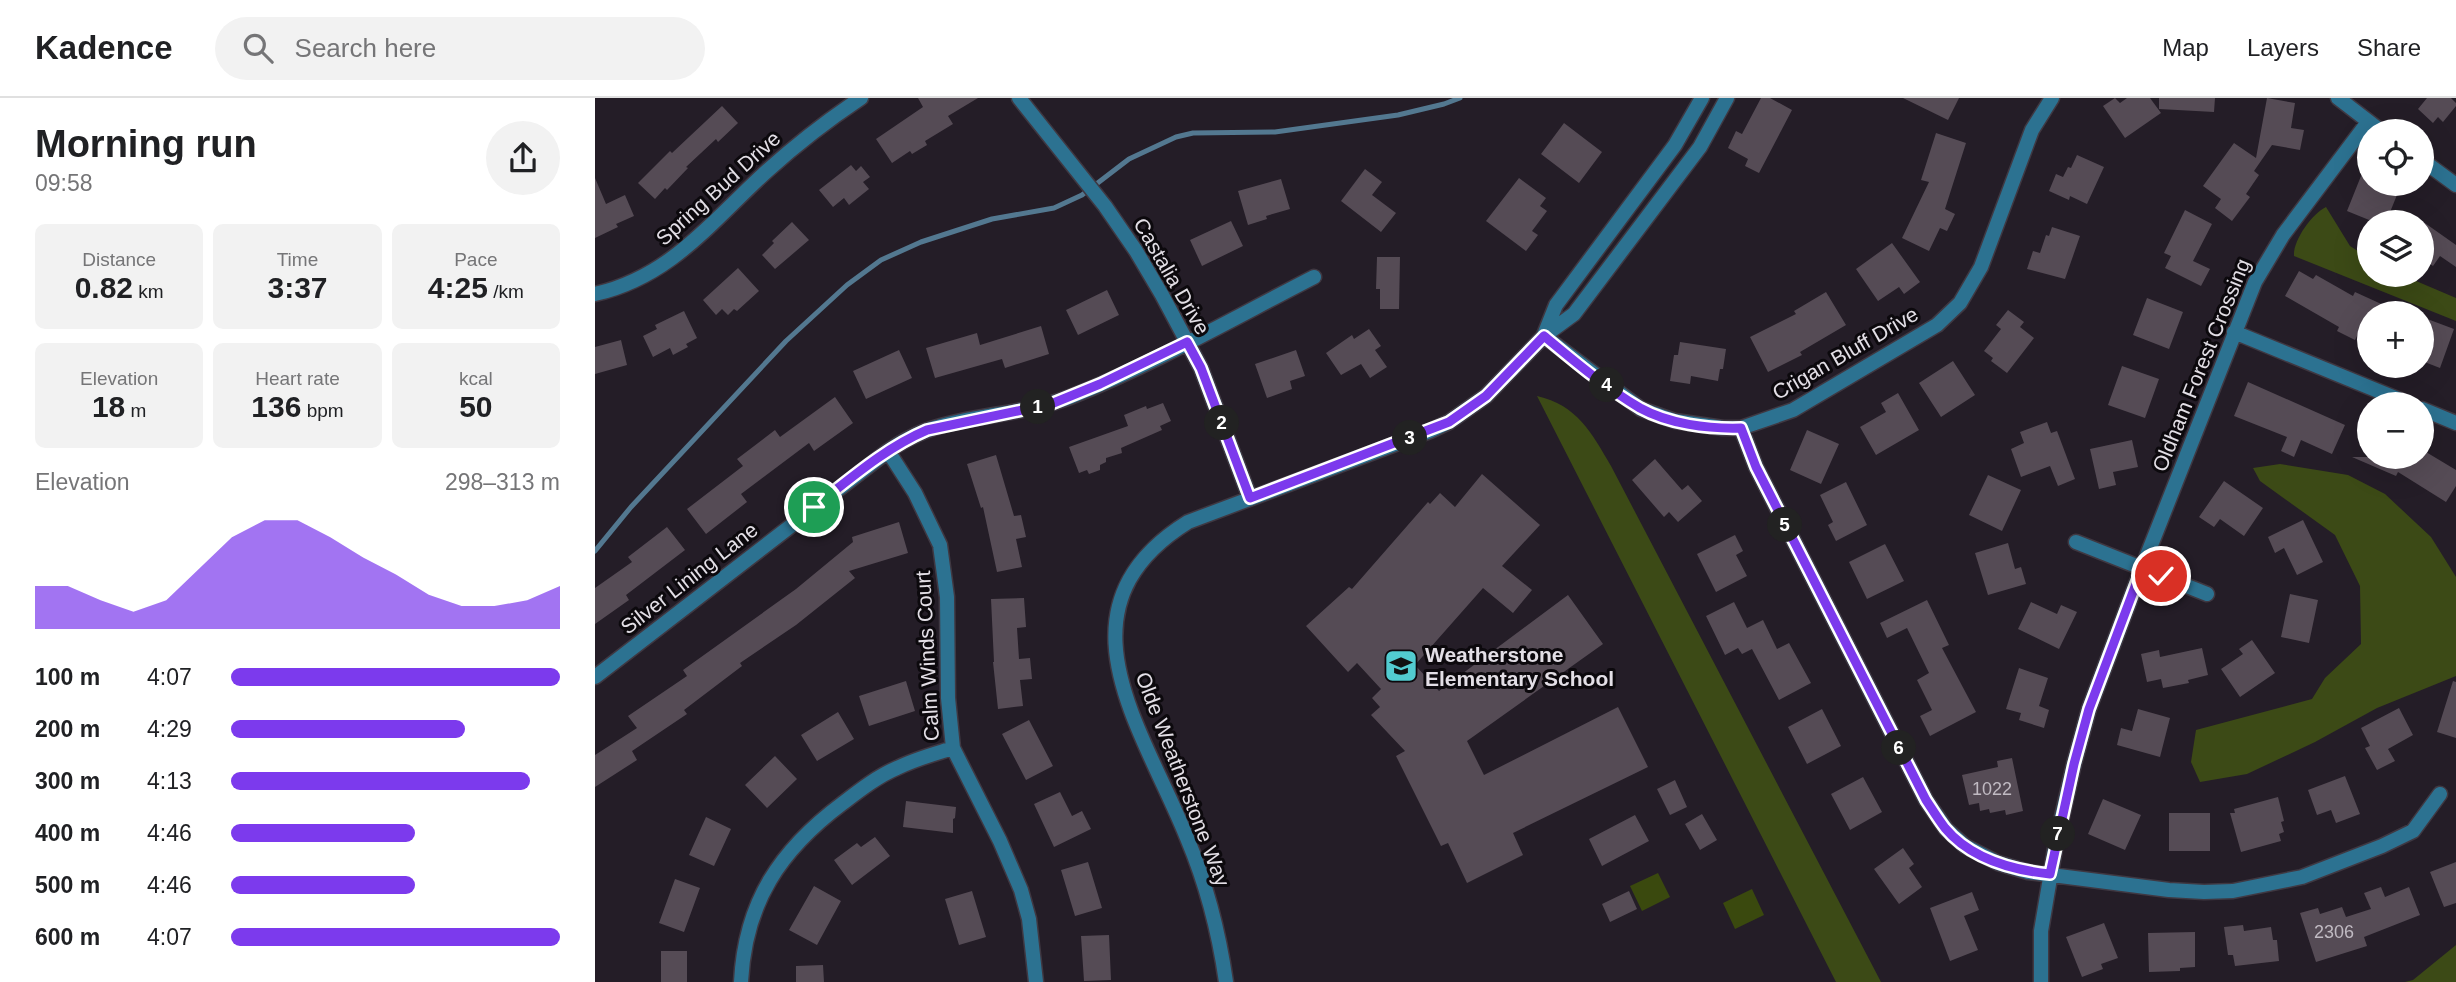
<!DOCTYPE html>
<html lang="en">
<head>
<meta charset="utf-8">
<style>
  :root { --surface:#fff; --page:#f2f2f2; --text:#202124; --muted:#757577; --line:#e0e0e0; --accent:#7c3aed }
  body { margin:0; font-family:Helvetica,sans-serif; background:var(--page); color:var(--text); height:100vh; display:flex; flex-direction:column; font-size:26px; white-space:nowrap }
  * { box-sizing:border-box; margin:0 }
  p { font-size:23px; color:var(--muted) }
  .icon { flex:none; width:38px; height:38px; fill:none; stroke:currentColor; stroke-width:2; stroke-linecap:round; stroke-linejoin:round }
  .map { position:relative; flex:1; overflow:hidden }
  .drawer { display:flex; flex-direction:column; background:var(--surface); width:595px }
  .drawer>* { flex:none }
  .tools { position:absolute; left:1762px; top:21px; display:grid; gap:14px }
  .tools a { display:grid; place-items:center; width:77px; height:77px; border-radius:50%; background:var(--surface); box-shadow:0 7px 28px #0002; font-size:35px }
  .pin { position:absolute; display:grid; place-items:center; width:60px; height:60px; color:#fff; margin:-30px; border:4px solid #fff; border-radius:50%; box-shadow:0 2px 7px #0007 }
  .km { position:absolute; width:35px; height:35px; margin:-18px; border-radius:50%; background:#222; color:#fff; font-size:19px; line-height:35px; text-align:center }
  .round { display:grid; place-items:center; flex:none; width:74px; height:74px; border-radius:37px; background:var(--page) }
  .head { display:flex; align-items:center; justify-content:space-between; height:119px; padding:0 35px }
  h1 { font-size:38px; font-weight:700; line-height:52px }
  .figures { display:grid; grid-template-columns:repeat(3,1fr); gap:10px; height:119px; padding:7px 35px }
  .figures div { display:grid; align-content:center; border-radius:10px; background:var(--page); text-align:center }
  .figures b { font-size:30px; font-weight:700 }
  .figures small { font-size:19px; font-weight:400 }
  .figures p { font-size:19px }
  .chart { height:196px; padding:14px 35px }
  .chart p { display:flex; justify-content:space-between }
  .chart svg { width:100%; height:126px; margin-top:7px; fill:var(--accent); opacity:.7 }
  ul { padding:0 35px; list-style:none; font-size:23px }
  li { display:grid; grid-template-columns:112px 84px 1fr; align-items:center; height:52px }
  li i { height:18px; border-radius:9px; background:var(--accent) }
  header { display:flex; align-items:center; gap:42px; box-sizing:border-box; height:98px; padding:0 35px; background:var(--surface); border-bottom:2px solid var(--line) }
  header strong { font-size:33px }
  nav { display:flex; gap:38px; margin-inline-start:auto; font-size:24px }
  .search { width:490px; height:63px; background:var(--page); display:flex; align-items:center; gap:18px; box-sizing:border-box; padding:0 24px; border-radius:38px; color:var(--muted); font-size:26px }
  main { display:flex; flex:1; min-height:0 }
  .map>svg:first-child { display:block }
  .green { fill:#3a490e }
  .forest { fill:#3c4a16 }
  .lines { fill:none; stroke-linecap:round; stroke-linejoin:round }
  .stream { stroke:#537890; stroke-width:5 }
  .building { fill:#554b55 }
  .minor-casing { stroke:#3f3842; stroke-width:17 }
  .minor { stroke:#2c7291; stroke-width:14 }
  .route-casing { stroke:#fff; stroke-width:14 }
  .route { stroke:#7c3aed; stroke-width:9 }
  .labels { text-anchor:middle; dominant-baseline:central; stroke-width:6; stroke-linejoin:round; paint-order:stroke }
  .number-label { font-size:18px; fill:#c0bac2 }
  .street-label { font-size:21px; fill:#e3dfe6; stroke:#0c090d }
  .poi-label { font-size:21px; font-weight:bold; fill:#e3dfe6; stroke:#0c090d; text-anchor:start }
</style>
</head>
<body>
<header>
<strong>Kadence</strong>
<div class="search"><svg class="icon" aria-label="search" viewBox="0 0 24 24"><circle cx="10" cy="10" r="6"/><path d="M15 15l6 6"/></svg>Search here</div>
<nav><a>Map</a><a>Layers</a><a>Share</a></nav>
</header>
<main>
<section class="drawer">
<div class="head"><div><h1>Morning run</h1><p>09:58</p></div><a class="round"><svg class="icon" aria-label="share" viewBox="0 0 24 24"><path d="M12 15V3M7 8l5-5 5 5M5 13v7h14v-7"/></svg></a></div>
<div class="figures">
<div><p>Distance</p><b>0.82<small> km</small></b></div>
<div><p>Time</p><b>3:37</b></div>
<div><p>Pace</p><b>4:25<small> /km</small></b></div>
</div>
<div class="figures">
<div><p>Elevation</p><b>18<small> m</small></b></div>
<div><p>Heart rate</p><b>136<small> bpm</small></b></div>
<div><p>kcal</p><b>50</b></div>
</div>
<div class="chart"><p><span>Elevation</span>298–313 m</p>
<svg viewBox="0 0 160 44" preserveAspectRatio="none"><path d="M0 44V29L10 29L20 34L30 38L40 34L50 23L60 12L70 6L80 6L90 12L100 19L110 25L120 32L130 36L140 36L150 34L160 29V44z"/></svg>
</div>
<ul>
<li><b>100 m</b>4:07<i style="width:100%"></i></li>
<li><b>200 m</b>4:29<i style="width:71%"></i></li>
<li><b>300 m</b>4:13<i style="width:91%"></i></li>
<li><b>400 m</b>4:46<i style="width:56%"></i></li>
<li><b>500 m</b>4:46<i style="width:56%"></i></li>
<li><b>600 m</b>4:07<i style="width:100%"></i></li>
</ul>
</section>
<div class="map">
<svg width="1861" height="884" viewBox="0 0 1861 884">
  <rect width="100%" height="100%" fill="#241d27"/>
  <!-- green -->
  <path class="green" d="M 1063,775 L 1075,799 L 1047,813 L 1035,788 Z
    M 1157,791 L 1169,817 L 1140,831 L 1128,805 Z"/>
  <!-- forest -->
  <path class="forest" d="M 1731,109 L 1755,148 L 1774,160 L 1774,177 L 1807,177 L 1861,200 L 1861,223 L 1699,158 C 1698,142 1717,116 1731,109 Z
    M 942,298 C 982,307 997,335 1016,368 L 1286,884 L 1241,884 Z
    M 1685,366 L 1753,377 L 1790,396 L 1836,439 L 1861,479 L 1861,578 L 1782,610 L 1720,644 L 1652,676 L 1605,684 L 1596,664 L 1601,632 L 1717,601 L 1730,580 L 1766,546 L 1765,488 L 1740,437 L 1665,383 L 1658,370 Z
    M 1861,847 L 1861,884 L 1810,884 L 1818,882 Z"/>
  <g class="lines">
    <!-- stream -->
    <path class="stream" d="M 0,453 L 36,409 L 191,243 L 252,187 L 286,162 L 326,144 L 397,121 L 459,110 L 487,97 L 534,61 L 581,39 L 598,35 L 680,34 L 803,17 L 849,6 L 865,0"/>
  </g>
  <!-- building -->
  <path class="building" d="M 323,0 L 383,0 L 353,18 L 358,26 L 330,43 L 332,47 L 317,56 L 315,53 L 297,65 L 281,41 L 328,9 Z
    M 1166,0 L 1175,0 L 1197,12 L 1164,75 L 1150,68 L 1153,61 L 1133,50 L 1141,33 L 1147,36 Z
    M 1308,0 L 1364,0 L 1353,22 Z
    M 1520,0 L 1525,5 L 1532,0 L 1555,0 L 1566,15 L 1530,40 L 1508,8 Z
    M 1564,0 L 1620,0 L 1619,14 L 1564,11 Z
    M 1672,0 L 1700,5 L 1696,30 L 1709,32 L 1705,52 L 1677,47 L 1659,73 L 1664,77 L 1651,96 L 1655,99 L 1637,123 L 1620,110 L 1626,101 L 1608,88 L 1639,45 L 1661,60 Z
    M 1832,0 L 1856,0 L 1861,5 L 1861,8 L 1848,24 L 1843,19 L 1838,25 L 1823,11 Z
    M 127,8 L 143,25 L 123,44 L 121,41 L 91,69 L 93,70 L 72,92 L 70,90 L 60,101 L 43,85 L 75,53 L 77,55 Z
    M 969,25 L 1007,54 L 984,85 L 946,56 Z
    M 1341,35 L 1371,45 L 1350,111 L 1360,116 L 1352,133 L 1345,130 L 1334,153 L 1307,140 L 1334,84 L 1326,82 Z
    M 1482,57 L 1509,69 L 1492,106 L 1475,98 L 1474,102 L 1454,93 L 1461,76 L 1468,79 L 1473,69 L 1476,70 Z
    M 1774,58 L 1774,86 L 1789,86 L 1804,92 L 1791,124 L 1779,124 L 1752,113 Z
    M 256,67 L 261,73 L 266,68 L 275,79 L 268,84 L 274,91 L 254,107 L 249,100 L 238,109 L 224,92 Z
    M 770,71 L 787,84 L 777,97 L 801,115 L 786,134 L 746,103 Z
    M 0,80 L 11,106 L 30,97 L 39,118 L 21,126 L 23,129 L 0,140 Z
    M 924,80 L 951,100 L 945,108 L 952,113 L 937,133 L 943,137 L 931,153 L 891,123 Z
    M 686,81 L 695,111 L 671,118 L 672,121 L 653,127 L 643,93 Z
    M 1590,112 L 1617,126 L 1598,163 L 1615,171 L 1606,188 L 1570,170 L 1576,158 L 1569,155 Z
    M 636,123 L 648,148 L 607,168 L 595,142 Z
    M 1827,123 L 1861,147 L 1861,169 L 1845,158 L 1838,168 L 1827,160 Z
    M 197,124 L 214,142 L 180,171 L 167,157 L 179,145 L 177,143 Z
    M 1457,129 L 1485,138 L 1470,181 L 1432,171 L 1438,153 L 1445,155 L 1451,137 L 1454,138 Z
    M 1297,145 L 1325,184 L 1309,196 L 1304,189 L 1283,203 L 1261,171 Z
    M 782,159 L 805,159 L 804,211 L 785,211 L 785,191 L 781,191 Z
    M 143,170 L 164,193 L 142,213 L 139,211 L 133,217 L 127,211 L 121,217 L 108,202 Z
    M 1704,173 L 1718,181 L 1721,177 L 1758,198 L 1760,194 L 1806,215 L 1774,215 L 1774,242 L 1763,236 L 1760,242 L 1742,233 L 1744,229 L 1690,198 Z
    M 512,192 L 524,217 L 483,237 L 471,212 Z
    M 1231,194 L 1251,227 L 1205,254 L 1207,257 L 1173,274 L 1155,239 L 1201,216 L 1199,213 Z
    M 1552,200 L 1588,214 L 1574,251 L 1538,237 Z
    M 1413,212 L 1429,224 L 1425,229 L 1439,240 L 1412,275 L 1396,263 L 1398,260 L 1389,253 L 1406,231 L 1401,227 Z
    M 89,213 L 102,240 L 91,246 L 93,249 L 78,257 L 75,250 L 58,259 L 48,238 L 62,231 L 60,227 Z
    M 1827,219 L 1859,231 L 1845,270 L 1827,263 Z
    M 446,228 L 454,256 L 410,270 L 407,261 L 340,280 L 331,250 L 382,235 L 385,247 Z
    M 774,231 L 786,248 L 780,252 L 792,269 L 775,280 L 766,266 L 746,277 L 731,255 L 757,237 L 759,241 Z
    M 26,242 L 32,267 L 0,276 L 0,249 Z
    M 1085,244 L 1131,251 L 1128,271 L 1125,271 L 1123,283 L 1096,278 L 1095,286 L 1075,283 L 1079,257 L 1083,257 Z
    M 304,252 L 317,280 L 271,301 L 258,273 Z
    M 701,252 L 710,278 L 695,283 L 697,291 L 672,300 L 660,266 Z
    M 1358,263 L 1380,297 L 1346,319 L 1324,285 Z
    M 1527,268 L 1564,281 L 1550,320 L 1513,307 Z
    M 1653,284 L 1750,327 L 1737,356 L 1706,342 L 1699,359 L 1686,353 L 1692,339 L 1639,318 Z
    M 1303,295 L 1324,332 L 1281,357 L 1265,329 L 1291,314 L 1286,305 Z
    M 240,299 L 258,325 L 219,353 L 214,345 L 146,396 L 152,404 L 111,436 L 92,411 L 148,368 L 142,361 L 180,332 L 185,339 Z
    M 568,305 L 576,323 L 565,328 L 567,332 L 526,350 L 527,355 L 511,360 L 511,364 L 505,367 L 505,372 L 494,376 L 492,372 L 484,375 L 474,349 L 533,328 L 529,317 L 551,308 L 552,311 Z
    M 1452,324 L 1456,335 L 1462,333 L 1480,381 L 1463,388 L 1455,368 L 1426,379 L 1416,351 L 1429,345 L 1425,334 Z
    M 1212,332 L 1244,346 L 1226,386 L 1195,372 Z
    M 1537,342 L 1543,369 L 1518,374 L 1521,387 L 1504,391 L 1495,351 Z
    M 1831,354 L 1861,372 L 1861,388 L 1851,404 L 1803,374 L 1801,378 L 1757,359 L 1828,359 Z
    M 401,357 L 419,418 L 426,417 L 431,439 L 421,441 L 427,469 L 402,474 L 388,409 L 386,410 L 372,366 Z
    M 1060,361 L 1087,392 L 1093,387 L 1107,403 L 1083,424 L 1074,414 L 1069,419 L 1037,382 Z
    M 887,376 L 945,427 L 907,468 L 937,492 L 918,515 L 888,490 L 820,567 L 844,593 L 973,497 L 1008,546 L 872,643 L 889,677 L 1023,609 L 1053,669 L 918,735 L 928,757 L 872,785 L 853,745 L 846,748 L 801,658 L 810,653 L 776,617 L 785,609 L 777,600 L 786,591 L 762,565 L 753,574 L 711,528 L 754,489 L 757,491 L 833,404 L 835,406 L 845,395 L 860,409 Z
    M 1393,377 L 1426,392 L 1407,433 L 1374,417 Z
    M 1629,383 L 1668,410 L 1649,438 L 1625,421 L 1619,429 L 1604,419 Z
    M 1251,384 L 1272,427 L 1241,443 L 1233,427 L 1238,424 L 1225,397 Z
    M 1708,422 L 1728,464 L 1702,477 L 1689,450 L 1680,455 L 1673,439 Z
    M 304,424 L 313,455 L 254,473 L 260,480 L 201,527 L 145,565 L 147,568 L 89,612 L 92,616 L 37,653 L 42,662 L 0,689 L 0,657 L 42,630 L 33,618 L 92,578 L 88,572 L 201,491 L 258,444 L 257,439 Z
    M 72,429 L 90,452 L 31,497 L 34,502 L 0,526 L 0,490 L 37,464 L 33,459 Z
    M 1140,437 L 1148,453 L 1141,457 L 1152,478 L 1121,494 L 1102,456 Z
    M 1413,445 L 1420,471 L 1426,469 L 1431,486 L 1393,497 L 1380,455 Z
    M 1290,446 L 1309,483 L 1272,501 L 1254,464 Z
    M 1695,496 L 1723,502 L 1714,545 L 1686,539 Z
    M 429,500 L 431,529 L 422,530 L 424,561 L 435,560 L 437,581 L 425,582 L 428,608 L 403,611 L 398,564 L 399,564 L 396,501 Z
    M 1332,502 L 1354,547 L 1347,550 L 1381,614 L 1335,638 L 1325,618 L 1337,612 L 1322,582 L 1334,575 L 1312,530 L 1292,540 L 1285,525 Z
    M 1139,504 L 1152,530 L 1168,522 L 1182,551 L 1194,545 L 1216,585 L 1184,602 L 1157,551 L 1147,556 L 1143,550 L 1130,557 L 1111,518 Z
    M 1436,504 L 1462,516 L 1466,507 L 1482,514 L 1464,551 L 1423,531 Z
    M 1657,542 L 1680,575 L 1645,599 L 1626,571 L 1648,556 L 1644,551 Z
    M 1607,550 L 1613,577 L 1593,582 L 1594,585 L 1568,590 L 1566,581 L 1552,584 L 1546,556 L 1564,552 L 1565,559 Z
    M 1424,570 L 1453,580 L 1444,608 L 1454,612 L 1449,630 L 1424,622 L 1426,615 L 1411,611 Z
    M 311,583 L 320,613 L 274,628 L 264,598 Z
    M 1858,583 L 1861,584 L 1861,640 L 1842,634 Z
    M 1804,610 L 1818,637 L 1793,651 L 1800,663 L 1782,672 L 1770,650 L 1775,648 L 1766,630 Z
    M 1227,611 L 1246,648 L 1212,666 L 1193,629 Z
    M 1543,611 L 1575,620 L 1565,659 L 1522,647 L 1526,630 L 1537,633 Z
    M 243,614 L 259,641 L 222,663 L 206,637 Z
    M 434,622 L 458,668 L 431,682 L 407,636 Z
    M 180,658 L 202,681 L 172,710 L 150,687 Z
    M 1417,660 L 1428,713 L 1411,717 L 1410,712 L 1395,715 L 1394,711 L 1385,713 L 1384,705 L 1374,707 L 1367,677 L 1403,669 L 1402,663 Z
    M 1750,678 L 1765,716 L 1741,725 L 1736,712 L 1722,717 L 1713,692 Z
    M 1268,679 L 1287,714 L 1255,732 L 1236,696 Z
    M 1080,682 L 1092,709 L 1075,717 L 1062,691 Z
    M 465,694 L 477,718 L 487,713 L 496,731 L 459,749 L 439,706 Z
    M 1683,699 L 1689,723 L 1686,724 L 1689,734 L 1684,736 L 1686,743 L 1646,754 L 1635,715 L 1640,715 L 1639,711 Z
    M 1508,701 L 1546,717 L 1530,752 L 1493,736 Z
    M 311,703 L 361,709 L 360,720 L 358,721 L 358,735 L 308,729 Z
    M 1574,715 L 1615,715 L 1615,753 L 1574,753 Z
    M 1107,716 L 1122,742 L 1105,752 L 1090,726 Z
    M 1040,717 L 1054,743 L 1007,768 L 994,741 Z
    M 111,719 L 136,731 L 119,768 L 94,757 Z
    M 280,739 L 295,758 L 257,787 L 239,762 L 262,745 L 266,749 Z
    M 1308,750 L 1319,766 L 1314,770 L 1327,789 L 1304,806 L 1279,771 Z
    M 493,764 L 507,810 L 480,818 L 466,772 Z
    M 1861,764 L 1861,805 L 1849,809 L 1835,774 Z
    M 80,781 L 105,790 L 89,834 L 64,825 Z
    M 219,788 L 246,803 L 222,847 L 194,832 Z
    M 1786,789 L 1790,799 L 1814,789 L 1825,817 L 1769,839 L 1772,848 L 1721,864 L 1705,815 L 1723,810 L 1725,816 L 1747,809 L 1751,819 L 1776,811 L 1769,795 Z
    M 377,793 L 391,839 L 364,847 L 350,801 Z
    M 1034,793 L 1042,811 L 1015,824 L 1007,806 Z
    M 1377,794 L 1384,812 L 1369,818 L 1383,852 L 1355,863 L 1335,810 Z
    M 1509,825 L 1523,860 L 1506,866 L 1508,871 L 1487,879 L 1471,839 Z
    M 1648,827 L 1649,833 L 1676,829 L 1678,842 L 1682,842 L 1684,863 L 1640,868 L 1638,857 L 1633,857 L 1629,829 Z
    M 1600,834 L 1600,869 L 1585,870 L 1585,873 L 1554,874 L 1553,835 Z
    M 514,837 L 516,882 L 489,883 L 486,838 Z
    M 66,853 L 92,853 L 92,884 L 66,884 Z
    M 228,867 L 229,884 L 201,884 L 201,868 Z"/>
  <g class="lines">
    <defs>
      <path id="minor" d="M 424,0 L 510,108 L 541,153 L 567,197 L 606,270 L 655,400
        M 1743,0 L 1786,33
        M 1827,62 L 1861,87
        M 0,196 C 76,179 118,122 172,73 C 202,46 233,22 266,0
        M 1639,234 L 1815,306
        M 949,237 L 961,207 L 1080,47 L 1107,0
        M 949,238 L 1046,311 L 1080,323 L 1128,330 L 1146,330 L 1198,312 L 1342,227 L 1365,205 L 1386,169 L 1437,32 L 1457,0
        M 1827,311 L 1861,325
        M 1146,330 L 1161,369 L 1331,702 L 1351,731 L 1370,748 L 1403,765 L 1433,774 L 1574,792 L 1609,794 L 1638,793 L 1707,779 L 1787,748 L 1818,733 L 1845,696
        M 293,353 L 320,395 L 345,447 L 352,499 L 353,600 L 358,650 L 405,743 L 426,792 L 434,821 L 441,884
        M 1481,444 L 1612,496
        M 0,579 L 293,353 C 305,345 317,338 330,333 C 377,316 429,317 475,299 C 559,266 639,220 719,179
        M 146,884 C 150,804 185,752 248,705 C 265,692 283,678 302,670 C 320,661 339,656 358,650
        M 631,884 C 624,835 611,785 592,740 C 548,630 455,510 593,424 L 835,333 L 854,324 L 891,298 L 949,238 L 979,216 L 1105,49 L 1132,0
        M 1446,884 L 1446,833 L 1461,745 L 1479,666 L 1494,611 L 1547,470 L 1660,184 L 1688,137 L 1773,24"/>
    </defs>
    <!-- minor casing -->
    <use href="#minor" class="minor-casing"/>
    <!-- minor -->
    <use href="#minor" class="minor"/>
  </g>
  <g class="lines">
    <defs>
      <path id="route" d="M 219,409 C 255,381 290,350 332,332 L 456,306 L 505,286 L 592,244 L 606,270 L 655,400 L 854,324 L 891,298 L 949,238 C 979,263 1011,290 1045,310 C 1074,326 1113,331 1146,330 L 1161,369 L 1331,702 C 1337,711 1343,721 1350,730 C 1375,760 1417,772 1455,776 L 1479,666 L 1494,611 L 1547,470 L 1566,478"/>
    </defs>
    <!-- route casing -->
    <use href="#route" class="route-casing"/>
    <!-- route -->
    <use href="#route" class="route"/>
  </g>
  <!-- icons -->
  <defs>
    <symbol id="school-square" viewBox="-11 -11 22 22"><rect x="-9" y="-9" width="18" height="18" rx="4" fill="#52ccd0" stroke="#0c090d"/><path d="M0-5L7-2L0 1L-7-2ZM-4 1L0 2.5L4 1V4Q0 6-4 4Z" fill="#111"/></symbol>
  </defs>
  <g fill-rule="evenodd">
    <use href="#school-square" x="787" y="549" width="38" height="38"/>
  </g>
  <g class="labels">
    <!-- number labels -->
    <g class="number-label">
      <text x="1397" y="691">1022</text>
      <text x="1739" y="834">2306</text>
    </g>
    <!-- street labels -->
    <g class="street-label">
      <text transform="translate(123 90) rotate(-42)">Spring Bud Drive</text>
      <text transform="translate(577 178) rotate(60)">Castalia Drive</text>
      <text transform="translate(1250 255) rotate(-30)">Crigan Bluff Drive</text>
      <text transform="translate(1606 267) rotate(-68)">Oldham Forest Crossing</text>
      <text transform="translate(94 480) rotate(-38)">Silver Lining Lane</text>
      <text transform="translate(332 558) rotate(-93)">Calm Winds Court</text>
      <text transform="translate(588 681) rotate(69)">Olde Weatherstone Way</text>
    </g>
    <!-- poi labels -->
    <g class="poi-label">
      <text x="830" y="556">Weatherstone<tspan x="830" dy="24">Elementary School</tspan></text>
    </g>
  </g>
</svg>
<div class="tools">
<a><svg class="icon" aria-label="locate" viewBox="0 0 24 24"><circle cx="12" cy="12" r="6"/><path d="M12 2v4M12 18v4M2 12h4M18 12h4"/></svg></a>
<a><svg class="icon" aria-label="layers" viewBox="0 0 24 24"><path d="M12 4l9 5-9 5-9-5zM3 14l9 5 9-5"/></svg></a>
<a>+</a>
<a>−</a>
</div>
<div class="pin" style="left:219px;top:409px;background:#1e9e55"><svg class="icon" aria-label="arrive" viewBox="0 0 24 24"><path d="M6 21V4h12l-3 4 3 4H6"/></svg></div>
<div class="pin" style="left:1566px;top:478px;background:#d93025"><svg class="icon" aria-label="check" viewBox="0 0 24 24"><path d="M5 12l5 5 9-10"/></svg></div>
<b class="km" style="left:443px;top:309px">1</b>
<b class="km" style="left:627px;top:325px">2</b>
<b class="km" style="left:815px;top:340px">3</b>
<b class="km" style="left:1012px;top:287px">4</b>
<b class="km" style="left:1190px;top:427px">5</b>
<b class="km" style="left:1304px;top:650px">6</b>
<b class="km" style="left:1463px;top:736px">7</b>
</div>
</main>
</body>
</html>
